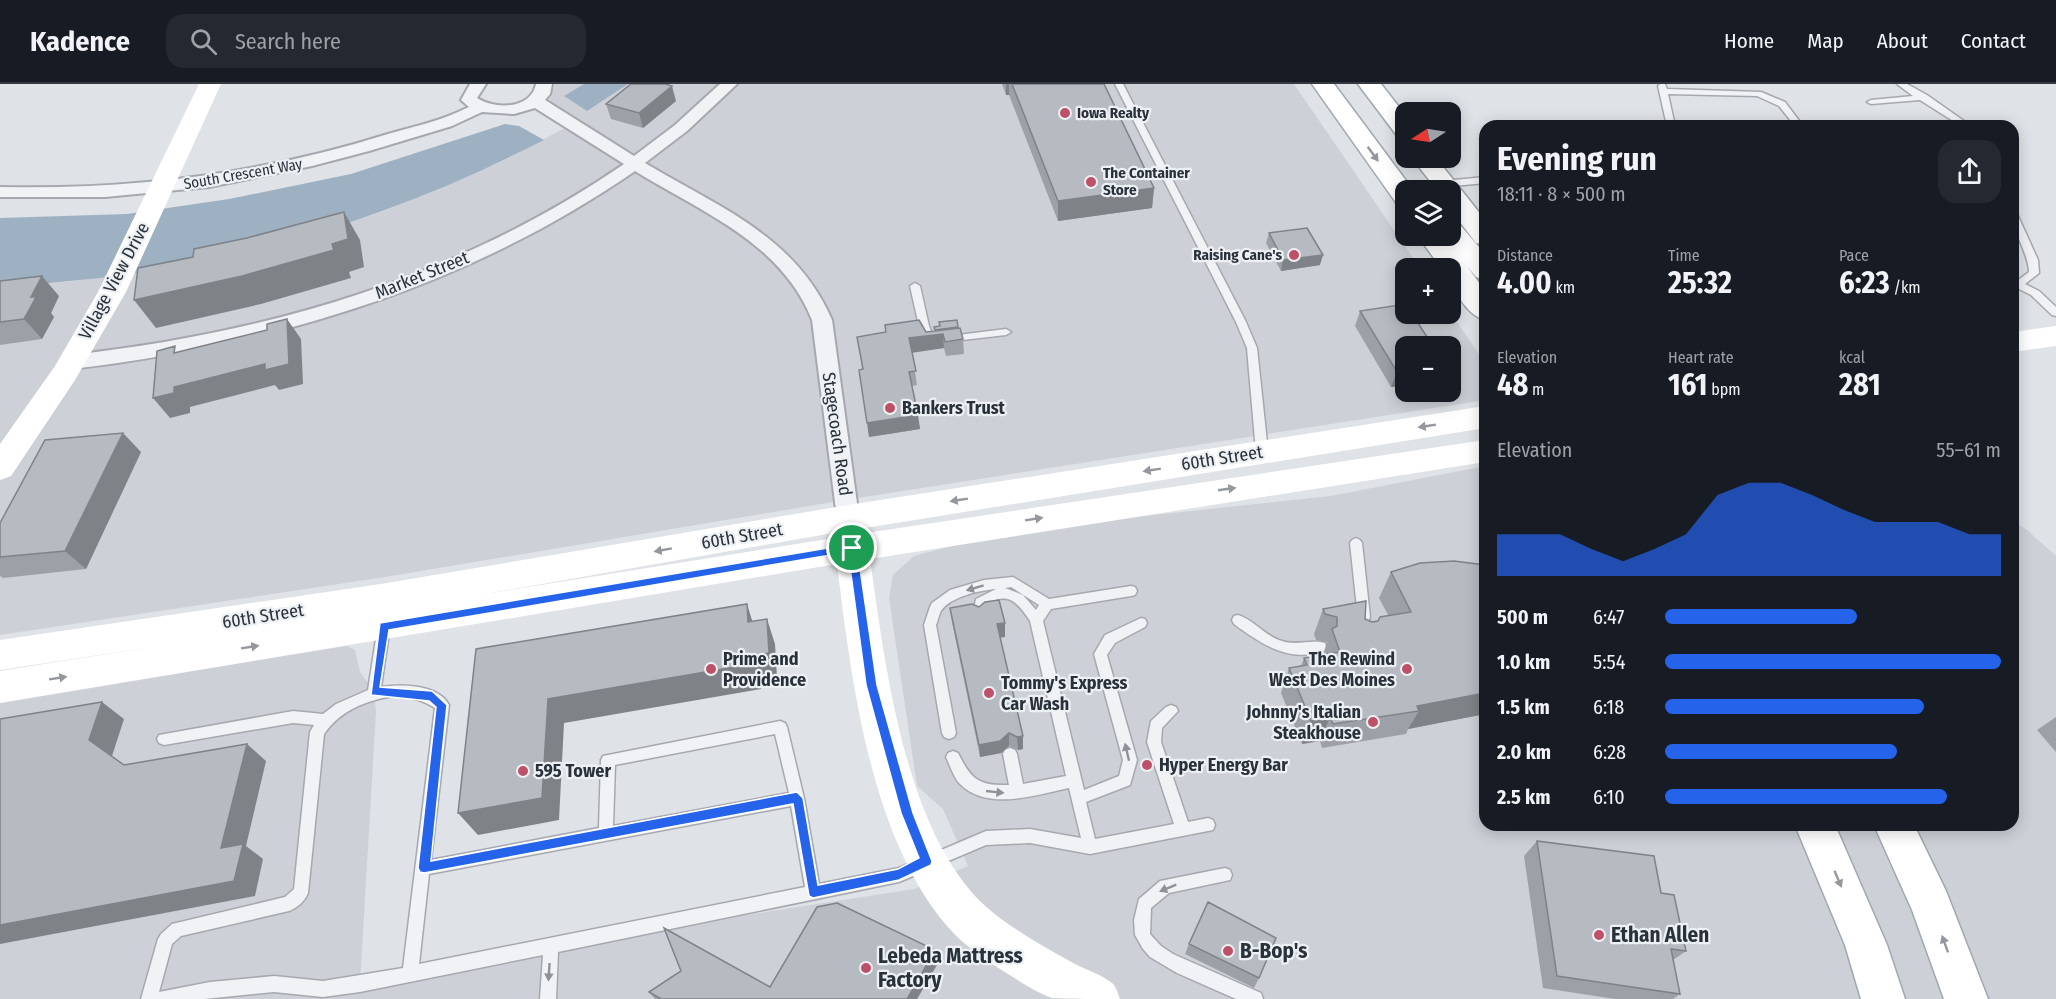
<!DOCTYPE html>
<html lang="en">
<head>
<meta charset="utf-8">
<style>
  :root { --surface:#171b24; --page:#242831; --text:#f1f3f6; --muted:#9ea1a6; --line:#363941; --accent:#2563eb }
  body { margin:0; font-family:"Fira Sans Condensed",sans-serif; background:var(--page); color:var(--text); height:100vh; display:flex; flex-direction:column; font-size:22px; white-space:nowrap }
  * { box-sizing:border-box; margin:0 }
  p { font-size:20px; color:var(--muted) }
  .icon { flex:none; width:33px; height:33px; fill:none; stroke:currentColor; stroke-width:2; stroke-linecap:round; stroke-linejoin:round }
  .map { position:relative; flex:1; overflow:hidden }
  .side { position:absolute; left:1479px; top:36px; width:540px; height:711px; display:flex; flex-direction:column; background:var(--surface); border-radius:18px; box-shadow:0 3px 15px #0003 }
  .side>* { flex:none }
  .needle { width:39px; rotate:258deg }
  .fabs { position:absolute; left:1395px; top:18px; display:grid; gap:12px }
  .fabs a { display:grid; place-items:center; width:66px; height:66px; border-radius:12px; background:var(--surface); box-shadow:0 3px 15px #0003; font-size:30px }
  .pin { position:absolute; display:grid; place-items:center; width:51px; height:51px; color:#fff; margin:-26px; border:3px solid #fff; border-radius:50%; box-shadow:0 2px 6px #0007 }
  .round { display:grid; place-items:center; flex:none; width:63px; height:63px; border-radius:18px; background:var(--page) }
  .summary { display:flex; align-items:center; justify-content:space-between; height:102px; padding:0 18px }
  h1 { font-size:33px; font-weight:700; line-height:45px }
  .stats { display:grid; grid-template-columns:repeat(3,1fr); gap:9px; height:102px; padding:6px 18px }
  .stats div { display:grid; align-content:center }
  .stats b { font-size:30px; font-weight:700 }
  .stats small { font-size:16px; font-weight:400 }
  .stats p { font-size:16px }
  .chart { height:168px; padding:12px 18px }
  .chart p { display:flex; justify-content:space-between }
  .chart svg { width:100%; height:108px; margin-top:6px; fill:var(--accent); opacity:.7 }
  ul { padding:0 18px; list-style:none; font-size:20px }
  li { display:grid; grid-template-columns:96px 72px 1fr; align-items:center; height:45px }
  li i { height:15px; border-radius:8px; background:var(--accent) }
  header { display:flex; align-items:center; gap:36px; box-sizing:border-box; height:84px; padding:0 30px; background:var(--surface); border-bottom:2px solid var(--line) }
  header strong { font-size:28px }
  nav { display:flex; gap:33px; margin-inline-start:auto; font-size:21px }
  .search { width:420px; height:54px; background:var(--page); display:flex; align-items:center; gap:15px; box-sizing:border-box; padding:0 21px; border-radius:18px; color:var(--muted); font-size:22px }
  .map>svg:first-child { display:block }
  .built { fill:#cdd1d7; fill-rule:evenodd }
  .water { fill:#9db1c2 }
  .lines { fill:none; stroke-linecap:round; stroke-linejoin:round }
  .lane-casing { stroke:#a5a9af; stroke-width:3 }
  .street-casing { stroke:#a5a9af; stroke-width:4 }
  .primary-casing { stroke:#9fa7b0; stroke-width:3 }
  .lane { fill:#f1f2f5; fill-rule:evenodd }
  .street { fill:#f1f2f5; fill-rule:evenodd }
  .secondary { fill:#fff; fill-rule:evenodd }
  .primary { fill:#fff; fill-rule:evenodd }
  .wall { fill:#9da1a7 }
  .shaded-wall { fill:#7f8388 }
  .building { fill:#b6bbc2; stroke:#7f8388; stroke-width:1.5 }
  .oneway { fill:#94989d }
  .oneway2 { fill:#8d9298 }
  .route { fill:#2563eb; stroke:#fff; stroke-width:1.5; fill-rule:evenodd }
  .poi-dot { fill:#bd5168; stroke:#eef1f4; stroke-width:2 }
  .labels { text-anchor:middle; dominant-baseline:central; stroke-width:4.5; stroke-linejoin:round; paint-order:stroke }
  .far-poi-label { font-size:15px; font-weight:bold; fill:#29313b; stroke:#eef1f4; text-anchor:start }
  .far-street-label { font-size:15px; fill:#29313b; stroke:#eef1f4 }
  .street-label { font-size:18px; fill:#29313b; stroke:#eef1f4 }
  .poi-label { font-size:18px; font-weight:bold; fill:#29313b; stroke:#eef1f4; text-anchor:start }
  .near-poi-label { font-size:21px; font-weight:bold; fill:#29313b; stroke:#eef1f4; text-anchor:start }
</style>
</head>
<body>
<header>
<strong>Kadence</strong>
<div class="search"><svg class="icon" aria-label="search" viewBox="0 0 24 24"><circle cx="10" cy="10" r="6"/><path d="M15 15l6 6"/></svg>Search here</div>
<nav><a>Home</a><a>Map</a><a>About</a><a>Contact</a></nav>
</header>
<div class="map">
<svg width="2056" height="915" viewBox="0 0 2056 915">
  <rect width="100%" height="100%" fill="#dfe2e6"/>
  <!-- built -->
  <path class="built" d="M 555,0 L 1294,0 L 1420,184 L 1406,184 L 1406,230 L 1451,229 L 1485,279 L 1485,316 L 845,416 L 385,493 L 0,551 L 0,203 L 74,197 L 185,181 L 304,152 L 384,127 L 501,78 L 578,37 L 548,19 ZM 1406,262 L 1450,262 L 1450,308 L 1406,308 Z
    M 1485,382 L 1485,741 L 2013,741 L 2013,437 L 2027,446 L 2056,472 L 2056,915 L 0,915 L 0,619 L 26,613 L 347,562 L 355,566 L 360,588 L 374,607 L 376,628 L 360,899 L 551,861 L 914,805 L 968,782 L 943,725 L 917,702 L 889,514 L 893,491 L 914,472 L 967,458 L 1107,436 L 1331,412 Z"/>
  <!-- water -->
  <path class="water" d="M 584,0 L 628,0 L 587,27 L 564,12 Z
    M 505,40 L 519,42 L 544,56 C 431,114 310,158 185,181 C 124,193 62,198 0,203 L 0,134 L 127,130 L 229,115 L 351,90 Z"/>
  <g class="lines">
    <defs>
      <path id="lane" d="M 1115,0 L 1123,0 L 1246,238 L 1257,264 L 1268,368 L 1266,371 L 1262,372 L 1256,368 L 1247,264 L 1236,238 Z
        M 1660,0 L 1665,0 L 1667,5 L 1761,8 L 1785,18 L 1803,42 L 1795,42 L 1779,22 L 1757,12 L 1668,10 L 1675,42 L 1667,42 L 1658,2 Z
        M 1897,0 L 1907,0 L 1927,11 L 1971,42 L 1961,42 L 1920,16 L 1871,20 L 1867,18 L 1871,16 L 1913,12 Z
        M 1485,93 L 1485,99 L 1444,103 L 1440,100 L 1444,97 Z
        M 2013,129 L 2018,132 L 2038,176 L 2039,189 L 2025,200 L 2039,207 L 2056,223 L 2056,232 L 2052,231 L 2031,211 L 2013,202 L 2013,196 L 2017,197 L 2029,188 C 2028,167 2013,151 2013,129 Z
        M 915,199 L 920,202 L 929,242 L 934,254 L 1006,245 L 1011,248 L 1006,251 L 927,260 L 919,242 L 910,202 Z
        M 1356,454 L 1360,456 L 1362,459 L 1370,533 L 1368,537 L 1364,538 L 1360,537 L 1358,533 L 1350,459 L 1352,456 Z
        M 1013,493 L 1049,515 L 1131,502 L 1135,503 L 1137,507 L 1135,511 L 1131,512 L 1051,525 L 1043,537 L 1084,706 L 1119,692 L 1123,676 L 1094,570 L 1105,551 L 1141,534 L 1145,535 L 1147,539 L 1145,543 L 1115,559 L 1107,571 L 1137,676 L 1130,701 L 1086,718 L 1095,755 L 1174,740 L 1147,658 L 1151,637 L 1166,623 L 1171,621 L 1176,623 L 1178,627 L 1162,644 L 1161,658 L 1188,738 L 1208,734 L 1213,736 L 1215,741 L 1213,746 L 1090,770 L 1030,759 L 986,761 L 899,798 L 558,868 L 556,915 L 540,915 L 543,871 L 360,908 L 323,913 L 274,908 L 204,915 L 141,915 L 158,855 L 161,850 L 172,840 L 285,813 L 294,805 L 310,648 L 314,641 L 293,639 L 164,661 L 159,659 L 157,655 L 159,651 L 293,627 L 323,630 L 336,620 L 368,606 L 378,542 L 380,538 L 384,537 L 388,538 L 390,542 L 381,603 C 401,600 438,600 449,621 L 431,776 L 599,744 L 601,676 L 603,672 L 780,637 L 785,639 L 787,643 L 804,714 L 819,800 L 899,784 L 986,747 L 1030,745 L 1081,754 L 1069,704 C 1036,711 986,728 959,699 C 953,692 950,681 946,673 L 948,669 L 953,667 L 958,669 C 971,695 978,702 1009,701 L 1003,670 L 1005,666 L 1010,664 L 1015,666 L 1017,670 L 1023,700 L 1066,692 L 1030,537 C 1018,519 1008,506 986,521 L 983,534 L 979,535 L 975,534 L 973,530 L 976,515 L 996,505 C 980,506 950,513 941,527 C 939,530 938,537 936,541 L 956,649 L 954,653 L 949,655 L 944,653 L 942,649 L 924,541 L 930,523 L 932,519 L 950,506 L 984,496 ZM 1011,503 L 1039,521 L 1036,526 L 1023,511 L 1005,504 ZM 393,612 C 409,613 421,615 435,624 L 403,884 L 323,897 L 274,892 L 210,898 L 159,908 L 172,860 L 181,852 L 289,827 C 297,824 305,817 308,809 L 324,650 C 341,626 365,617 393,612 ZM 775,650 L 789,709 L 613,742 L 615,681 ZM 791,722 L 805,803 L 419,880 L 429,790 Z
        M 1238,531 C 1254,536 1265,552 1282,557 C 1296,562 1312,555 1325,559 L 1326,563 L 1325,567 C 1289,579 1261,560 1234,540 L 1232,536 L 1234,532 Z
        M 1225,784 L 1230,786 L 1232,791 L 1230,796 L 1169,809 L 1151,824 L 1150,850 L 1161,862 L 1173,870 L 1261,909 L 1263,915 L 1236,915 L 1177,889 L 1150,873 L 1143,865 L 1135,851 L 1134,836 L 1139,815 L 1160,797 Z"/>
      <path id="street" d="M 470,0 L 486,0 L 477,14 C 496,26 531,25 536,0 L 552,0 L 550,10 L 545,16 L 634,72 L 675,41 L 720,0 L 737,0 L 687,47 L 645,79 C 718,123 795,151 832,236 L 859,434 L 856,440 L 848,443 L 840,440 L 837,434 L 812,236 C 781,158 701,128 635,87 C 467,203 272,262 71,285 L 64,283 L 61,278 L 64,273 L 71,271 C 269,249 458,194 624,80 L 535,24 L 514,30 L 482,28 L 452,42 L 369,67 L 312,82 L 209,103 L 105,113 L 0,113 L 0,103 C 133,106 261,90 388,50 C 412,43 436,38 458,28 L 469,23 L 461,16 Z"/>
      <path id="primary" d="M 1312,0 L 1334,0 L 1413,106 L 1406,106 L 1406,122 L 1397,120 Z
        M 1358,0 L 1381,0 L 1406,32 L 1406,55 L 1398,53 Z
        M 1412,74 L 1436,74 L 1485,136 L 1485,161 L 1476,159 L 1450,125 L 1450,106 L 1437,106 Z
        M 1450,140 L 1461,142 L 1485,170 L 1485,196 L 1476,193 L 1467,182 L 1485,207 L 1485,236 C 1466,231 1450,203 1450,184 L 1441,184 L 1418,152 L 1450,152 Z
        M 1795,741 L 1835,741 L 1887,861 L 1905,915 L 1861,915 L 1845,861 Z
        M 1874,741 L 1914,741 L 1946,807 L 1988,915 L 1944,915 L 1912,826 Z"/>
    </defs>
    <!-- lane casing -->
    <use href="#lane" class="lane-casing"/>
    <!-- street casing -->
    <use href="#street" class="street-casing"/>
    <!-- primary casing -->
    <use href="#primary" class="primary-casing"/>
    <!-- lane -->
    <use href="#lane" class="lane"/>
    <!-- street -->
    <use href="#street" class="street"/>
    <!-- secondary -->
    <path class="secondary" d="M 199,0 L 221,0 L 126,208 L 75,296 L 11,392 L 0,396 L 0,360 L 55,282 L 98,208 Z
      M 2056,242 L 2056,262 L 2013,268 L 2013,248 Z
      M 1485,322 L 1485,344 L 865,444 L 866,449 L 1485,356 L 1485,378 L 870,475 C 885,579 905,756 991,827 C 1017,848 1046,864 1075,880 C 1087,886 1102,891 1112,899 C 1116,902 1118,910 1120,915 C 1102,915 1067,915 1052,914 C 1037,909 1021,898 1008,890 C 986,876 964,862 947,842 C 870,752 851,594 837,480 L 0,619 L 0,587 L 158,562 L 0,586 L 0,556 L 381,500 L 848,421 ZM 833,449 L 834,454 L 479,511 Z"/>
    <!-- primary -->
    <use href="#primary" class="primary"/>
  </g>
  <!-- wall -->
  <path class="wall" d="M 1002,0 L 1104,0 L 1154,104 L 1152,124 L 1058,137 L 1009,11 L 1006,11 Z
    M 676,17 L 643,44 L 611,35 L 606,20 Z
    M 1269,149 L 1320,181 L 1281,187 L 1266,159 Z
    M 0,197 L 59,212 L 51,229 L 54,233 L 42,255 L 0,261 Z
    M 1360,227 L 1406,262 L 1406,301 L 1391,303 L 1355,242 Z
    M 939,238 L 958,244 L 963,255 L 964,270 L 946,272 L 944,264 L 912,268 L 917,301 L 912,302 L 920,345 L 869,353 L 863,285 L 926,248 L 934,247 L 934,243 L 939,243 Z
    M 141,368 L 86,485 L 3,494 L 0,492 L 0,439 Z
    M 1391,488 L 1485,630 L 1408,645 L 1406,650 L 1322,664 L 1320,657 L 1302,660 L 1281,609 L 1289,584 L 1301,582 L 1304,574 L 1323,571 L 1327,558 L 1316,556 L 1314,550 L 1323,525 L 1365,535 L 1372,538 L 1378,537 L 1388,531 L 1379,514 Z
    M 950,524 L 1005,539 L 1005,553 L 1000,553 L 1023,665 L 1018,666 L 1009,662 L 1001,669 L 980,673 L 952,538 Z
    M 2056,633 L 2056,668 L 2037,646 Z
    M 1537,757 L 1661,809 L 1686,867 L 1673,876 L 1680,910 L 1673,915 L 1615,915 L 1543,904 L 1524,772 Z
    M 1189,860 L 1259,894 L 1254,904 L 1185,870 Z
    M 938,879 L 917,915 L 655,915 L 649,908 L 681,887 L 770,903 Z"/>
  <!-- shaded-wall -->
  <path class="shaded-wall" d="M 1006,0 L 1009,0 L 1009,11 L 1006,11 Z
    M 672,2 L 676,17 L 643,44 L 639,29 Z
    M 1154,104 L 1152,124 L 1058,137 L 1058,117 Z
    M 344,128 L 360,156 L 364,183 L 349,188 L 351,194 L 261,220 L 156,244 L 134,216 L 332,160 Z
    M 1323,171 L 1320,181 L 1281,187 L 1283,176 Z
    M 42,192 L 59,212 L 51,229 L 54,233 L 42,255 L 24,235 L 31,213 Z
    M 287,235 L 301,255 L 303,300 L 279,306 L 275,301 L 190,323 L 190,329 L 170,334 L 153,314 Z
    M 943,250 L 944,264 L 911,269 L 909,254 Z
    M 1406,287 L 1406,301 L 1391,303 L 1397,288 Z
    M 918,331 L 920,345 L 869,353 L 867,339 Z
    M 123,349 L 141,368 L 86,485 L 65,467 Z
    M 747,520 L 755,546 L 748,538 Z
    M 767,535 L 775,560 L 777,594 L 760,597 L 761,605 L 564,639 L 559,736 L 478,751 L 458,729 L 548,615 L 751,572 Z
    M 1005,539 L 1005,553 L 998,554 L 997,540 Z
    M 1485,609 L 1485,630 L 1408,645 L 1419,627 L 1417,622 Z
    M 102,618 L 124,635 L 112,672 L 89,656 Z
    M 1330,633 L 1320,657 L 1302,660 L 1311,637 Z
    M 1009,649 L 1009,662 L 1001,669 L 980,673 L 979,661 Z
    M 1023,652 L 1023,665 L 1018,666 L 1017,653 Z
    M 247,660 L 266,677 L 246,762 L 263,775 L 255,812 L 0,860 L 0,841 L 221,764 Z
    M 935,866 L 938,879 L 917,915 L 907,915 Z"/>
  <!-- building -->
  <path class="building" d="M 631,0 L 665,0 L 672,2 L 639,29 L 606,20 Z
    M 1012,0 L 1104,0 L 1154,104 L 1058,117 Z
    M 344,128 L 348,155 L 332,160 L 334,166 L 242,192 L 134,216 L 138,184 L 193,173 L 194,165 L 247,154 Z
    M 1307,144 L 1323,171 L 1283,176 L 1269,149 Z
    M 42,192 L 31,213 L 36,213 L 24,235 L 0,238 L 0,197 Z
    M 1406,220 L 1406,230 L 1412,230 L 1433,262 L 1406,262 L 1406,287 L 1397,288 L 1360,227 Z
    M 287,235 L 289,280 L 265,286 L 265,280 L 174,303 L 174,309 L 153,314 L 157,267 L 175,262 L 174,269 L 267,246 L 267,240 Z
    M 919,236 L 926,248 L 960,244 L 963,255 L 945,258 L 943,250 L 909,254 L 916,287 L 909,288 L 918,331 L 867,339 L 859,286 L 863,285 L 857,253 L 886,248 L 885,241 Z
    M 957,236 L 958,243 L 935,246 L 934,243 L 940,242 L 939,238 Z
    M 123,349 L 65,467 L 0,473 L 0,439 L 45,356 Z
    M 1454,477 L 1485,481 L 1485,609 L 1417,622 L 1419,627 L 1333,640 L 1330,633 L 1311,637 L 1289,584 L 1307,581 L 1304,574 L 1340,568 L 1332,545 L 1337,542 L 1337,533 L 1325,530 L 1323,525 L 1366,517 L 1365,535 L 1372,538 L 1378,537 L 1380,533 L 1411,528 L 1391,488 L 1420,479 Z
    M 999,516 L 1005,539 L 997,540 L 1023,652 L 1017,653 L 1009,649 L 1000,657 L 979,661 L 950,524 L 972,520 L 979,523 L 985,518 Z
    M 747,520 L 748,538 L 767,535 L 769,569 L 751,572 L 752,580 L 548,615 L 542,714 L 458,729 L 476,565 Z
    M 102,618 L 89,656 L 124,681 L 247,660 L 221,764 L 243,760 L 234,797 L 0,841 L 0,635 Z
    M 1537,757 L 1654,772 L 1661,809 L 1674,811 L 1686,867 L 1671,865 L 1680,910 L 1557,892 Z
    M 1208,818 L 1276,854 L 1259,894 L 1189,860 Z
    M 837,819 L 935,866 L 907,915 L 661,915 L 649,908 L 681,887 L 664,844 L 770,903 L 817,823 Z"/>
  <!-- one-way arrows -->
  <defs><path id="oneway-solid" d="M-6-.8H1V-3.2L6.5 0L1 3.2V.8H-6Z" transform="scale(1.5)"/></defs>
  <g class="oneway">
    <use href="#oneway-solid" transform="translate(1373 70) rotate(54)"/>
    <use href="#oneway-solid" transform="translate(1427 342) rotate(171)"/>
    <use href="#oneway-solid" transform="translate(1152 386) rotate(171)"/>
    <use href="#oneway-solid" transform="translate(1227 405) rotate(-8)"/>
    <use href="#oneway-solid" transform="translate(959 416) rotate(171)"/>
    <use href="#oneway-solid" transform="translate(1034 435) rotate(-9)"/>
    <use href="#oneway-solid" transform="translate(663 466) rotate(170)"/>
    <use href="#oneway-solid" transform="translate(250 563) rotate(-9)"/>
    <use href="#oneway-solid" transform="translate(58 594) rotate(-9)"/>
    <use href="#oneway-solid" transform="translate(1838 795) rotate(67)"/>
    <use href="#oneway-solid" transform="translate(1945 860) rotate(-110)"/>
  </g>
  <g class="oneway2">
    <use href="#oneway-solid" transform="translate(975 504) rotate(163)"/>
    <use href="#oneway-solid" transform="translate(1127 668) rotate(-103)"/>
    <use href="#oneway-solid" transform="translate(995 708) rotate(6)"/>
    <use href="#oneway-solid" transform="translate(1168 804) rotate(158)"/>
    <use href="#oneway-solid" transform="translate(549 888) rotate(94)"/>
  </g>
  <!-- route -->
  <path class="route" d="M 852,460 L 857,464 L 877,601 L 913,729 L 932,777 L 931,781 L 899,796 L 813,814 L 809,812 L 793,720 L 424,789 L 420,788 L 418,784 L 436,623 L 429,617 L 371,611 L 380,539 ZM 848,468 L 866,601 L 901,729 L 919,774 L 898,785 L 818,801 L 803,714 L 797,708 L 431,777 L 447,621 L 432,607 L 380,603 L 389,546 Z"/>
  <!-- markers -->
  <g class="poi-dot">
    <circle cx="1065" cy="29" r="6"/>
    <circle cx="1091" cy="98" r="6"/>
    <circle cx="1294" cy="171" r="6"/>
    <circle cx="890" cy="324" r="6"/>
    <circle cx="711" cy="585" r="6"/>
    <circle cx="1407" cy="585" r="6"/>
    <circle cx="989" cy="609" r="6"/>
    <circle cx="1373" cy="638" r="6"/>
    <circle cx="1147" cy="681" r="6"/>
    <circle cx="523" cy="687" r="6"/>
    <circle cx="1599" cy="851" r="6"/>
    <circle cx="1228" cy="867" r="6"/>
    <circle cx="866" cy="884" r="6"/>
  </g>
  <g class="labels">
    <!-- far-poi labels -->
    <g class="far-poi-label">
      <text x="1077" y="29">Iowa Realty</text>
      <text x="1103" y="89">The Container<tspan x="1103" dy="17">Store</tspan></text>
      <text x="1282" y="171" text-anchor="end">Raising Cane's</text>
    </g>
    <!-- far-street labels -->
    <g class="far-street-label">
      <text transform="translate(243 90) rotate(-10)">South Crescent Way</text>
    </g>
    <!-- street labels -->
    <g class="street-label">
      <text transform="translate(422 191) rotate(-22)">Market Street</text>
      <text transform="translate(114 197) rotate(-62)">Village View Drive</text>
      <text transform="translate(837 350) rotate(82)">Stagecoach Road</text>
      <text transform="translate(1222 374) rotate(-9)">60th Street</text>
      <text transform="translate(742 452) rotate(-10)">60th Street</text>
      <text transform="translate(263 532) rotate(-9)">60th Street</text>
    </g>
    <!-- poi labels -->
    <g class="poi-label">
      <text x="902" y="324">Bankers Trust</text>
      <text x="723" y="575">Prime and<tspan x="723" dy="21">Providence</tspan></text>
      <text x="1395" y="575" text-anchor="end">The Rewind<tspan x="1395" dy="21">West Des Moines</tspan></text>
      <text x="1001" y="599">Tommy's Express<tspan x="1001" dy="21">Car Wash</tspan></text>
      <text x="1361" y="628" text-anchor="end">Johnny's Italian<tspan x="1361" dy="21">Steakhouse</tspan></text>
      <text x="1159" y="681">Hyper Energy Bar</text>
      <text x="535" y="687">595 Tower</text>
    </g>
    <!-- near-poi labels -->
    <g class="near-poi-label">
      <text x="1611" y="851">Ethan Allen</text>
      <text x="1240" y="867">B-Bop's</text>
      <text x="878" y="872">Lebeda Mattress<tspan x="878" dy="24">Factory</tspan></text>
    </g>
  </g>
</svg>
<div class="fabs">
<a><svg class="needle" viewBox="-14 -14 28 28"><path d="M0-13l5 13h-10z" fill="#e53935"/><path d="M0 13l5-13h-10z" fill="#9ea1a6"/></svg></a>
<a><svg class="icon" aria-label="layers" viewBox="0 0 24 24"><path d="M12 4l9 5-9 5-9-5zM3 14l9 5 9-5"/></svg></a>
<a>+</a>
<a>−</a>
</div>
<div class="pin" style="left:852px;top:464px;background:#1e9e55"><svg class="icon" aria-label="arrive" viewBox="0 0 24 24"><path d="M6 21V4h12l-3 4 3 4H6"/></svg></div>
<section class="side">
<div class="summary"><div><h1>Evening run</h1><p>18:11 · 8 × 500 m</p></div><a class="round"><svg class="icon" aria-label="share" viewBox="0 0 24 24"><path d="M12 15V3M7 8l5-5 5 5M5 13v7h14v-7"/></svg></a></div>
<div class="stats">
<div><p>Distance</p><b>4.00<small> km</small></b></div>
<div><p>Time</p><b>25:32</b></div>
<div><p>Pace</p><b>6:23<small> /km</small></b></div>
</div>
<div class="stats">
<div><p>Elevation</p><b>48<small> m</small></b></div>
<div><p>Heart rate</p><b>161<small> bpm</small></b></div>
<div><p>kcal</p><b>281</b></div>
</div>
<div class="chart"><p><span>Elevation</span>55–61 m</p>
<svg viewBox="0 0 160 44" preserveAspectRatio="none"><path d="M0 44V27L10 27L20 27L30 33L40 38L50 33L60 27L70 11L80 6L90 6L100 11L110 17L120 22L130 22L140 22L150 27L160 27V44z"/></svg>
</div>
<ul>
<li><b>500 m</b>6:47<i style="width:57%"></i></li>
<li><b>1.0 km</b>5:54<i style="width:100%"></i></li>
<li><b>1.5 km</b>6:18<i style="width:77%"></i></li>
<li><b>2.0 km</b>6:28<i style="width:69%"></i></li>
<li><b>2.5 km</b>6:10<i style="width:84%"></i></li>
</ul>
</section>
</div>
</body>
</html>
